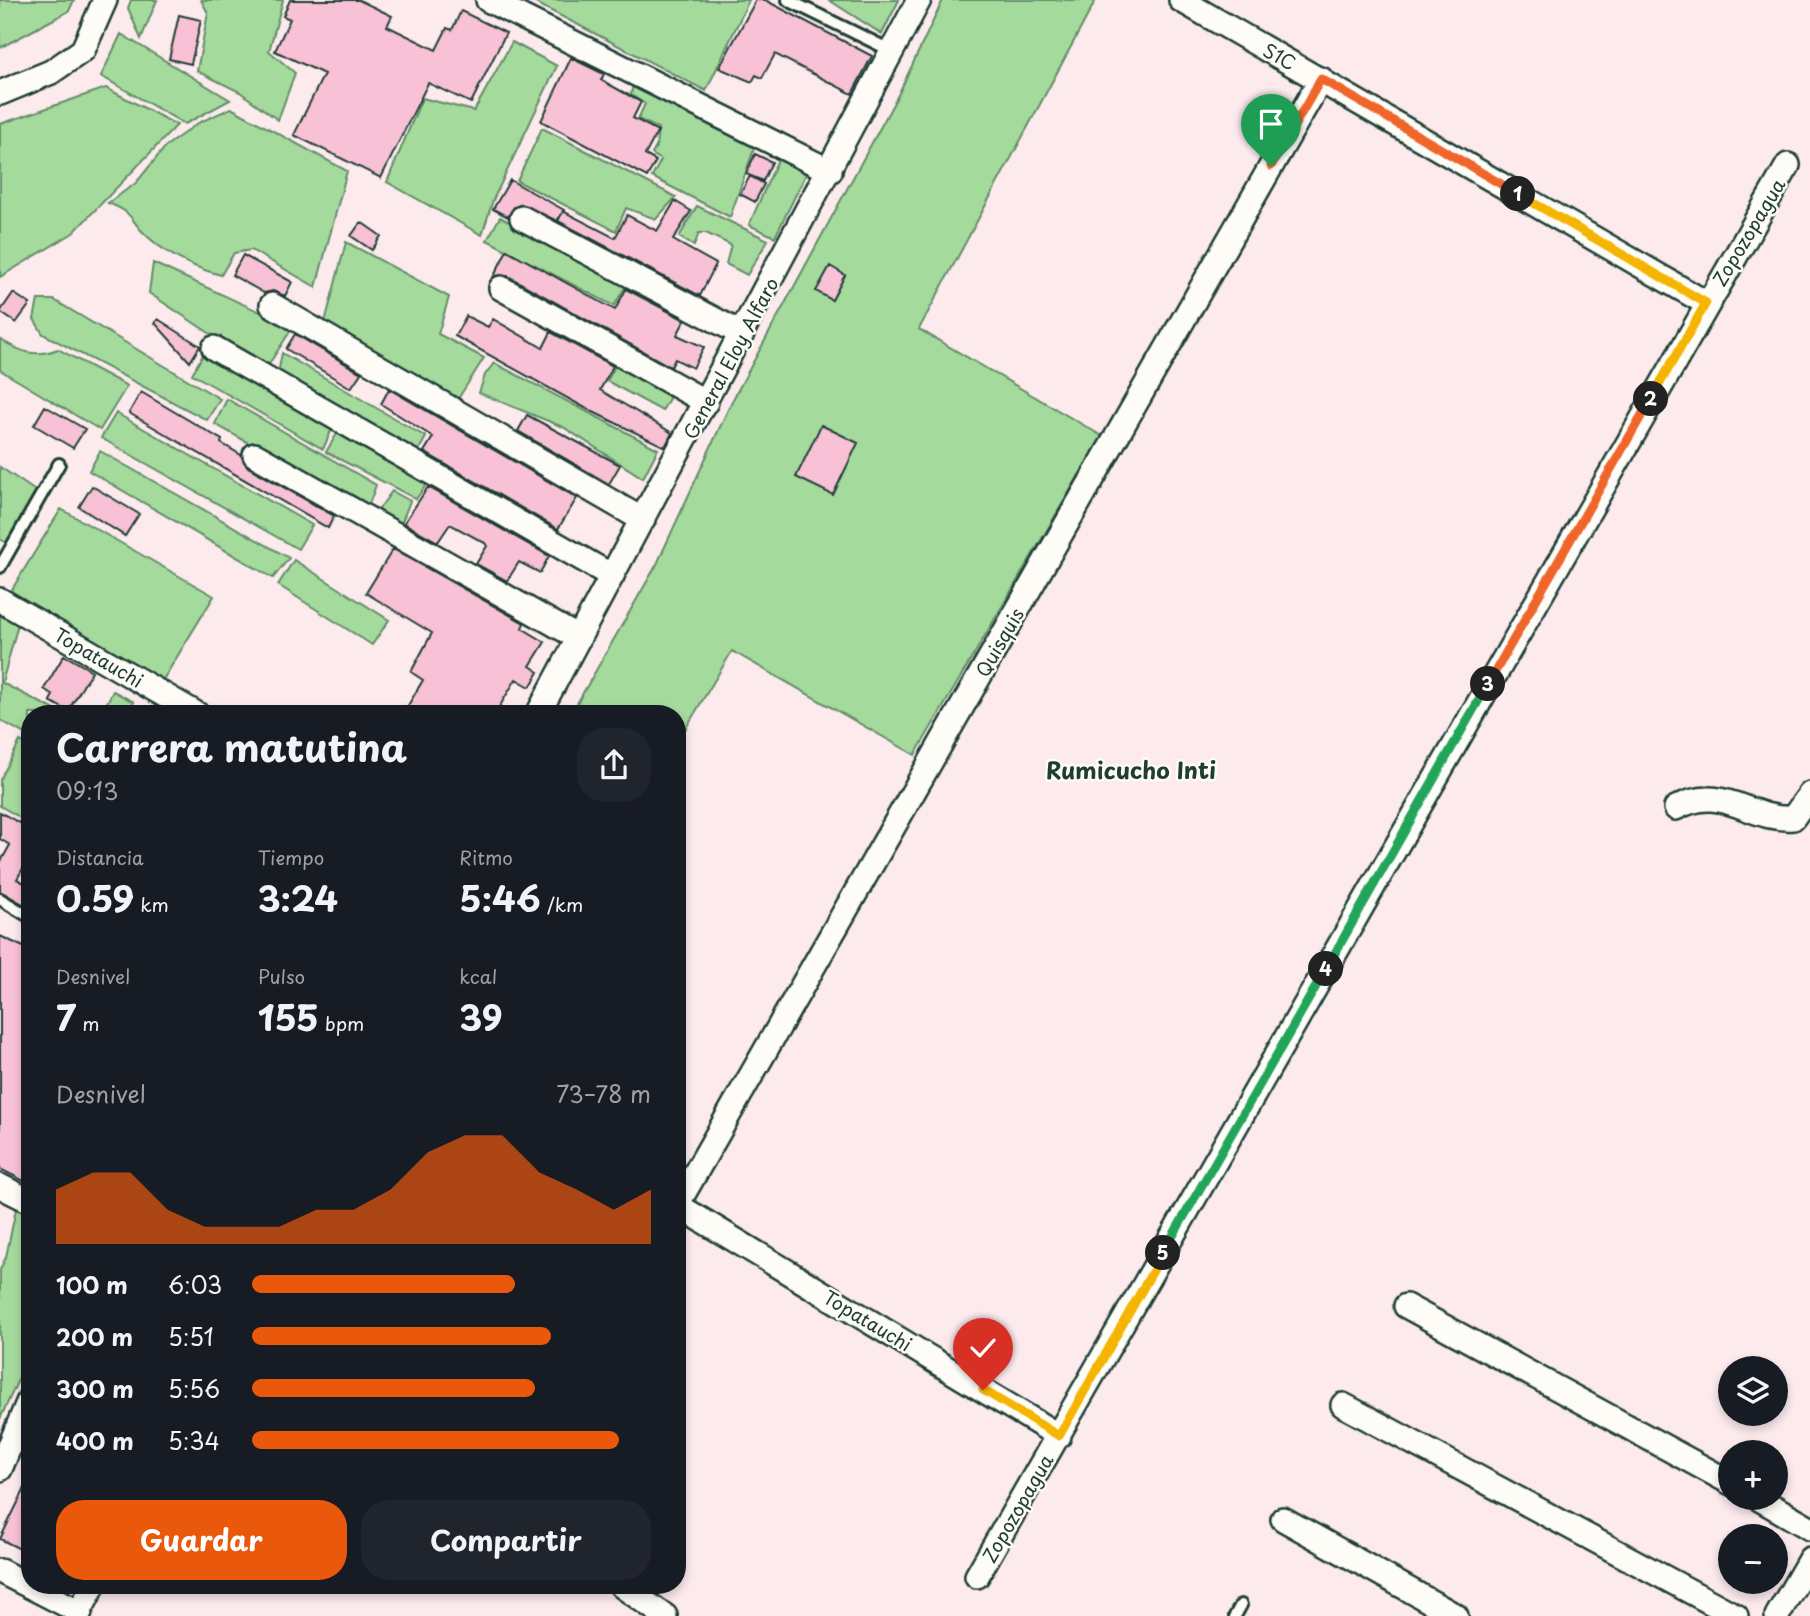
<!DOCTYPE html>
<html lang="es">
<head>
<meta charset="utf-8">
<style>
  :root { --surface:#171b24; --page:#20242c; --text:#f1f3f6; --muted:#9ea1a6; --accent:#ea580c }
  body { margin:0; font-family:"Playpen Sans",sans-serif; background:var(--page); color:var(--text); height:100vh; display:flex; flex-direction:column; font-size:26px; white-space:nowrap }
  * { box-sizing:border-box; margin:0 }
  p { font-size:23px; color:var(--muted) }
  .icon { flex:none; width:38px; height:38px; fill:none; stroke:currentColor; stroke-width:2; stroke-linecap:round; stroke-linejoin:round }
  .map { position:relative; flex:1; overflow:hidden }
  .panel { position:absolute; left:21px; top:705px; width:665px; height:889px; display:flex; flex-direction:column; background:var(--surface); border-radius:28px; box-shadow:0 4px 10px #0003 }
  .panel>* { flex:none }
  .fabs { position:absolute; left:1718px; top:1356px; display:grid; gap:14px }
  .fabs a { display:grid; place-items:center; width:70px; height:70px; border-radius:50%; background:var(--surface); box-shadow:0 4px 10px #0003; font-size:35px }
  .pin { position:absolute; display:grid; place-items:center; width:60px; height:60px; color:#fff; margin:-72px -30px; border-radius:50% 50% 50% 0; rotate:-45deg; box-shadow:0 0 7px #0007 }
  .pin .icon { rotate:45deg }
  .km { position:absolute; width:35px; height:35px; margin:-18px; border-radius:50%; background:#222; color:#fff; font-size:19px; line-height:35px; text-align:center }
  .round { display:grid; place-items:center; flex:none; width:74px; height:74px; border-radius:28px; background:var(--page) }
  .summary { display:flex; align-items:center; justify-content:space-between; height:119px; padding:0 35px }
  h1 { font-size:38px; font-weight:700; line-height:52px }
  .stats { display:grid; grid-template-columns:repeat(3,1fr); gap:10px; height:119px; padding:7px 35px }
  .stats div { display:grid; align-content:center }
  .stats b { font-size:35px; font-weight:700 }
  .stats small { font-size:19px; font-weight:400 }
  .stats p { font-size:19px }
  .chart { height:196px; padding:14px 35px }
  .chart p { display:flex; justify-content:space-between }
  .chart svg { width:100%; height:126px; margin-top:7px; fill:var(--accent); opacity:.7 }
  .button { display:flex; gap:14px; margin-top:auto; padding:14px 35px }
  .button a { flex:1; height:80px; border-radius:28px; background:var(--accent); color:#fff; font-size:28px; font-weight:700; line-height:80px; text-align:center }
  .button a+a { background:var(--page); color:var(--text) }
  ul { padding:0 35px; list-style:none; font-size:23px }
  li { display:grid; grid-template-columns:112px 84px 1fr; align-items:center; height:52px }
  li i { height:18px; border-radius:9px; background:var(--accent) }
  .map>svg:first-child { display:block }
  .green { fill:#a5da9d; stroke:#628c68; stroke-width:2 }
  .building { fill:#f9c1d6; stroke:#1f3d34; stroke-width:2 }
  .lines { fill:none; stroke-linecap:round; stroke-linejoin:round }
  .lane-casing { stroke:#1f3d34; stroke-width:16 }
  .street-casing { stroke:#1f3d34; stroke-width:28 }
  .lane { stroke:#fdfcf7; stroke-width:10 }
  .street { stroke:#fdfcf7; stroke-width:23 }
  .split-1-casing { stroke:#fff; stroke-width:14 }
  .split-2-casing { stroke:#fff; stroke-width:14 }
  .split-3-casing { stroke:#fff; stroke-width:14 }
  .split-4-casing { stroke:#fff; stroke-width:14 }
  .split-5-casing { stroke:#fff; stroke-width:14 }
  .split-6-casing { stroke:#fff; stroke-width:14 }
  .split-1 { stroke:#f0652b; stroke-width:9 }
  .split-2 { stroke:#f5b400; stroke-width:9 }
  .split-3 { stroke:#f0652b; stroke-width:9 }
  .split-4 { stroke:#22a559; stroke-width:9 }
  .split-5 { stroke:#22a559; stroke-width:9 }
  .split-6 { stroke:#f5b400; stroke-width:9 }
  .labels { text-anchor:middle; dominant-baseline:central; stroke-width:5; stroke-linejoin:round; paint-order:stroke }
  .street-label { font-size:19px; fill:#1f3d34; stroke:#fdfcf7 }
  .quarter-label { font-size:23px; font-weight:bold; fill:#1f3d34; stroke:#fdfcf7 }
</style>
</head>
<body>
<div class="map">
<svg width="1810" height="1616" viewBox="0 0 1810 1616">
  <rect width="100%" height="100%" fill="#fceaed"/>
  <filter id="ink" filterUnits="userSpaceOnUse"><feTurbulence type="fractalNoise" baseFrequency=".0143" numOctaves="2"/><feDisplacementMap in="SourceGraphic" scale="14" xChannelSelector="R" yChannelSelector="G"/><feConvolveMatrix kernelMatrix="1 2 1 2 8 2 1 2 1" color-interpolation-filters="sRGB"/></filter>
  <g filter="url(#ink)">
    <!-- green -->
    <path class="green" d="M 0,0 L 74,0 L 69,11 L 0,48 Z
      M 131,0 L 157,0 L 141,39 L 128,8 Z
      M 201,0 L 283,0 L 269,51 L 295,73 L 278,120 L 240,92 L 197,71 L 208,13 Z
      M 530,0 L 749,0 L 706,91 Z
      M 829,0 L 899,0 L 882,34 Z
      M 943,0 L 1096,0 L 919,329 L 1102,436 L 915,755 L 732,651 L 677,743 L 677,714 L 571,714 L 657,564 L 731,403 L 899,93 Z
      M 121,34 L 230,100 L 185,124 L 101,76 Z
      M 512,42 L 557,66 L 493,200 L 482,235 L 387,182 L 422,98 L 474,111 Z
      M 633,83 L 755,146 L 730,217 L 652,177 L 661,160 L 652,154 L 656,147 L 658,128 L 638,119 L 645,104 L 631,95 Z
      M 106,88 L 177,125 L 73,233 L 0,277 L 0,124 Z
      M 231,108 L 347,171 L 316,287 L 251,250 L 234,253 L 221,275 C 194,268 169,256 148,237 C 128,220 137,214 108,203 L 136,183 L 166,146 L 198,123 Z
      M 542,128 L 676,197 L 656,219 L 626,208 L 616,231 L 517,181 Z
      M 779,157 L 806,174 L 775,237 L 749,225 Z
      M 697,206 L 768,240 L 747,275 L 726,264 L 731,245 L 706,233 L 699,233 L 694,246 L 679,237 Z
      M 500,217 L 627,284 L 614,306 L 487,240 Z
      M 346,242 L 449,297 L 438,334 L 484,358 L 456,402 L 324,326 Z
      M 153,263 L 293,327 L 265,370 L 149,293 Z
      M 38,300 L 54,300 L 220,399 L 207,420 L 43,334 L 34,319 Z
      M 0,339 C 20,352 35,358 58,349 L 127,386 L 100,430 L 0,370 Z
      M 204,353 L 333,427 L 323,449 L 192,374 Z
      M 282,353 L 426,437 L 415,457 L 277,379 Z
      M 619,359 L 672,393 L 662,411 L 607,381 Z
      M 494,363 L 658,449 L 643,478 L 563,427 L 479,393 L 485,375 Z
      M 227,399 L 376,485 L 367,510 L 215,424 Z
      M 116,413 L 312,525 L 298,549 L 101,438 Z
      M 338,432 L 429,481 L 416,499 L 326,452 Z
      M 100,451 L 289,558 L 273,578 L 89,471 Z
      M 0,467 L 37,492 L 7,543 L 0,539 Z
      M 392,491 L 410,501 L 399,529 L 374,516 Z
      M 61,509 L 214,596 L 161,683 L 11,591 Z
      M 294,560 L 389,620 L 372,645 L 278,585 Z
      M 0,615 L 18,624 L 2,683 L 57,711 L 55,714 L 30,714 L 30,737 L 0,720 Z
      M 113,691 L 134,702 L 129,714 L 101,714 Z
      M 20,741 L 30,746 L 30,823 L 0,806 L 0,780 Z
      M 17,1204 L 26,1209 L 23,1225 L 30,1247 L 30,1354 L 0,1419 L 0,1270 L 6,1257 Z"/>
    <!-- building -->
    <path class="building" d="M 290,0 L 359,0 L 392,16 L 387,26 L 436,50 L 447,28 L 452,30 L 461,11 L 506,33 L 471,103 L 428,83 L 381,178 L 294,135 L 324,74 L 275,51 L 290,19 L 283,16 Z
      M 756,0 L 765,0 L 872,56 L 852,94 L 775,54 L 762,78 L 756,75 L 752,82 L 719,68 Z
      M 179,15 L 201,20 L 191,64 L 169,59 Z
      M 571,58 L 604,74 L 601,80 L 641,102 L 633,118 L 658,131 L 645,155 L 656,161 L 647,177 L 541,121 Z
      M 755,154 L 772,162 L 763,181 L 746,174 Z
      M 750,176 L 764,184 L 755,202 L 740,194 Z
      M 510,180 L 564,210 L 557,221 L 522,204 L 514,207 L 508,217 L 493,209 Z
      M 675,201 L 691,211 L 673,240 L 716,264 L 700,296 L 558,221 L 563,211 L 615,238 L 627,215 L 657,231 Z
      M 361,222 L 381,236 L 372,250 L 351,236 Z
      M 507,250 L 615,310 L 626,289 L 685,320 L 677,335 L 704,347 L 693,368 L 675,359 L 671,367 L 508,276 L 494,276 Z
      M 243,255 L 292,282 L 285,296 L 273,291 L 264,293 L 232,275 Z
      M 830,266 L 845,275 L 832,300 L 816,291 Z
      M 13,293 L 30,304 L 16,323 L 0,312 Z
      M 466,316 L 488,327 L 493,319 L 543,348 L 551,332 L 613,366 L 600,390 L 672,433 L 665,447 L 587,409 L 455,336 Z
      M 158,319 L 200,346 L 190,362 L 155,323 Z
      M 295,334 L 361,373 L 351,388 L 286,349 Z
      M 389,389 L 577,498 L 558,529 L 424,452 L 433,437 L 381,404 Z
      M 141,392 L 222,440 L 221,443 L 241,455 L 248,467 L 334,516 L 328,528 L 129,413 Z
      M 45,406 L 85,429 L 73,448 L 34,425 Z
      M 527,415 L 620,465 L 609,484 L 518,431 Z
      M 821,425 L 858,443 L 833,495 L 796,477 Z
      M 92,486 L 139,514 L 125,536 L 79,507 Z
      M 428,487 L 549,556 L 540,573 L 519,562 L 507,581 L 476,564 L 487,546 L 485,543 L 450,524 L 438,542 L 404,523 Z
      M 393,549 L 524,623 L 522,628 L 545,642 L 530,666 L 539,672 L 530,687 L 516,679 L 495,714 L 403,714 L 423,680 L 411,672 L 432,633 L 366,593 Z
      M 64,655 L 92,671 L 68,711 L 50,701 L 53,695 L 44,689 Z
      M 0,812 L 30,829 L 30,856 L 17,879 L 30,886 L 30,908 L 0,891 L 0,863 L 10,845 L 0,839 Z
      M 0,936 L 30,950 L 30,1169 L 24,1181 L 0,1169 Z
      M 30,1478 L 30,1554 L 0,1539 Z"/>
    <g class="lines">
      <defs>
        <path id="lane" d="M 788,0 L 894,52
          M 0,567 L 59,464
          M 0,899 L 30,917
          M 1235,1616 L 1241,1605"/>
        <path id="street" d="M 488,0 L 830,171
          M 1181,0 L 1706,303
          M 0,93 L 51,72 L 83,50 L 105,0
          M 522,218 L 742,334
          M 501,288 L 706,402
          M 272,305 L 643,520
          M 214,348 L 612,576
          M 255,455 L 579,638
          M 0,600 L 197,714
          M 538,714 L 919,0
          M 1676,808 C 1724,782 1748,821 1793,818 L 1810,794
          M 0,1186 L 30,1201
          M 677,1205 L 1321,79
          M 677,1205 L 1059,1436
          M 1406,1306 L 1731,1483
          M 1343,1405 L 1736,1616
          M 0,1469 L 30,1398
          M 1758,1498 L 1810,1528
          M 1283,1519 L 1456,1616
          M 0,1571 L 80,1612
          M 977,1576 L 1788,165
          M 622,1586 L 665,1616
          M 77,1616 L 93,1586
          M 1777,1616 L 1810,1559"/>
      </defs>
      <!-- lane casing -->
      <use href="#lane" class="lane-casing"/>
      <!-- street casing -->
      <use href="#street" class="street-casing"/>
      <!-- lane -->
      <use href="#lane" class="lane"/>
      <!-- street -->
      <use href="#street" class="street"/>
    </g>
  </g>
  <g class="lines" filter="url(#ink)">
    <defs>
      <path id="split-1" d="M 1271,166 L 1321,79 L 1518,194"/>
      <path id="split-2" d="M 1518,194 L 1706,303 L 1651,399"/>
      <path id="split-3" d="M 1488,684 L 1651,399"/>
      <path id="split-4" d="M 1326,969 L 1488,684"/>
      <path id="split-5" d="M 1163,1253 L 1326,969"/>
      <path id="split-6" d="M 983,1390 L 1059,1436 L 1163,1253"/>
    </defs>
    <!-- split-1 casing -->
    <use href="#split-1" class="split-1-casing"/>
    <!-- split-2 casing -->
    <use href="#split-2" class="split-2-casing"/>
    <!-- split-3 casing -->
    <use href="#split-3" class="split-3-casing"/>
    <!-- split-4 casing -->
    <use href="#split-4" class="split-4-casing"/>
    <!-- split-5 casing -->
    <use href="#split-5" class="split-5-casing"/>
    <!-- split-6 casing -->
    <use href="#split-6" class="split-6-casing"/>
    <!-- split-1 -->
    <use href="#split-1" class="split-1"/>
    <!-- split-2 -->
    <use href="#split-2" class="split-2"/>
    <!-- split-3 -->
    <use href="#split-3" class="split-3"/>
    <!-- split-4 -->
    <use href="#split-4" class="split-4"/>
    <!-- split-5 -->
    <use href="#split-5" class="split-5"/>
    <!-- split-6 -->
    <use href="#split-6" class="split-6"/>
  </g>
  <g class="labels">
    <!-- street labels -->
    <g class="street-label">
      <text transform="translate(1280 56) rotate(29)">S1C</text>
      <text transform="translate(1748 232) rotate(-59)">Zopozopagua</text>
      <text transform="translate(730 358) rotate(-62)">General Eloy Alfaro</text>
      <text transform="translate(999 642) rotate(-60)">Quisquis</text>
      <text transform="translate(99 657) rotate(30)">Topatauchi</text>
      <text transform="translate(868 1320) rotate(31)">Topatauchi</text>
      <text transform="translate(1017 1508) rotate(-60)">Zopozopagua</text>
    </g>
    <!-- quarter labels -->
    <g class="quarter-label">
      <text x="1131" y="769">Rumicucho Inti</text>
    </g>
  </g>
</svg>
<div class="fabs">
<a><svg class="icon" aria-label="layers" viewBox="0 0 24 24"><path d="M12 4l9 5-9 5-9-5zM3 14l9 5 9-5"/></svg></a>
<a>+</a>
<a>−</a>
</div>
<div class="pin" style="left:1271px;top:166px;background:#1e9e55"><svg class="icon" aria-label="arrive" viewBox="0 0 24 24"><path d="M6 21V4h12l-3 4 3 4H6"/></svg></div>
<div class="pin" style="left:983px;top:1390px;background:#d93025"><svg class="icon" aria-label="check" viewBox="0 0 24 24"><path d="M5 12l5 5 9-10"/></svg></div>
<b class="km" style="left:1518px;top:194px">1</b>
<b class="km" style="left:1651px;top:399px">2</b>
<b class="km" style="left:1488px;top:684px">3</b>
<b class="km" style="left:1326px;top:969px">4</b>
<b class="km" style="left:1163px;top:1253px">5</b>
<section class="panel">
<div class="summary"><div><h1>Carrera matutina</h1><p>09:13</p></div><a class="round"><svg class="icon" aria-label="share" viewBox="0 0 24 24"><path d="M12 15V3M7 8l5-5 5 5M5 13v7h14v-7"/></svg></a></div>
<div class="stats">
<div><p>Distancia</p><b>0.59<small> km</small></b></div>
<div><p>Tiempo</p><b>3:24</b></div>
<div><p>Ritmo</p><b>5:46<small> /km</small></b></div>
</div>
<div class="stats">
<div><p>Desnivel</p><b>7<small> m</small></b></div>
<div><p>Pulso</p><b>155<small> bpm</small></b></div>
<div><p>kcal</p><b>39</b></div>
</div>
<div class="chart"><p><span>Desnivel</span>73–78 m</p>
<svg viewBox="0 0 160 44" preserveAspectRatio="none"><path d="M0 44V25L10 19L20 19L30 32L40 38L50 38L60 38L70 32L80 32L90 25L100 12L110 6L120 6L130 19L140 25L150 32L160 25V44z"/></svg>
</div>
<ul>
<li><b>100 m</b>6:03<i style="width:66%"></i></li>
<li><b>200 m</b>5:51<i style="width:75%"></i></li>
<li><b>300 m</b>5:56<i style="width:71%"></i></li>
<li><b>400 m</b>5:34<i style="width:92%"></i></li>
</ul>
<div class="button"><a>Guardar</a><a>Compartir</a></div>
</section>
</div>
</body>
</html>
